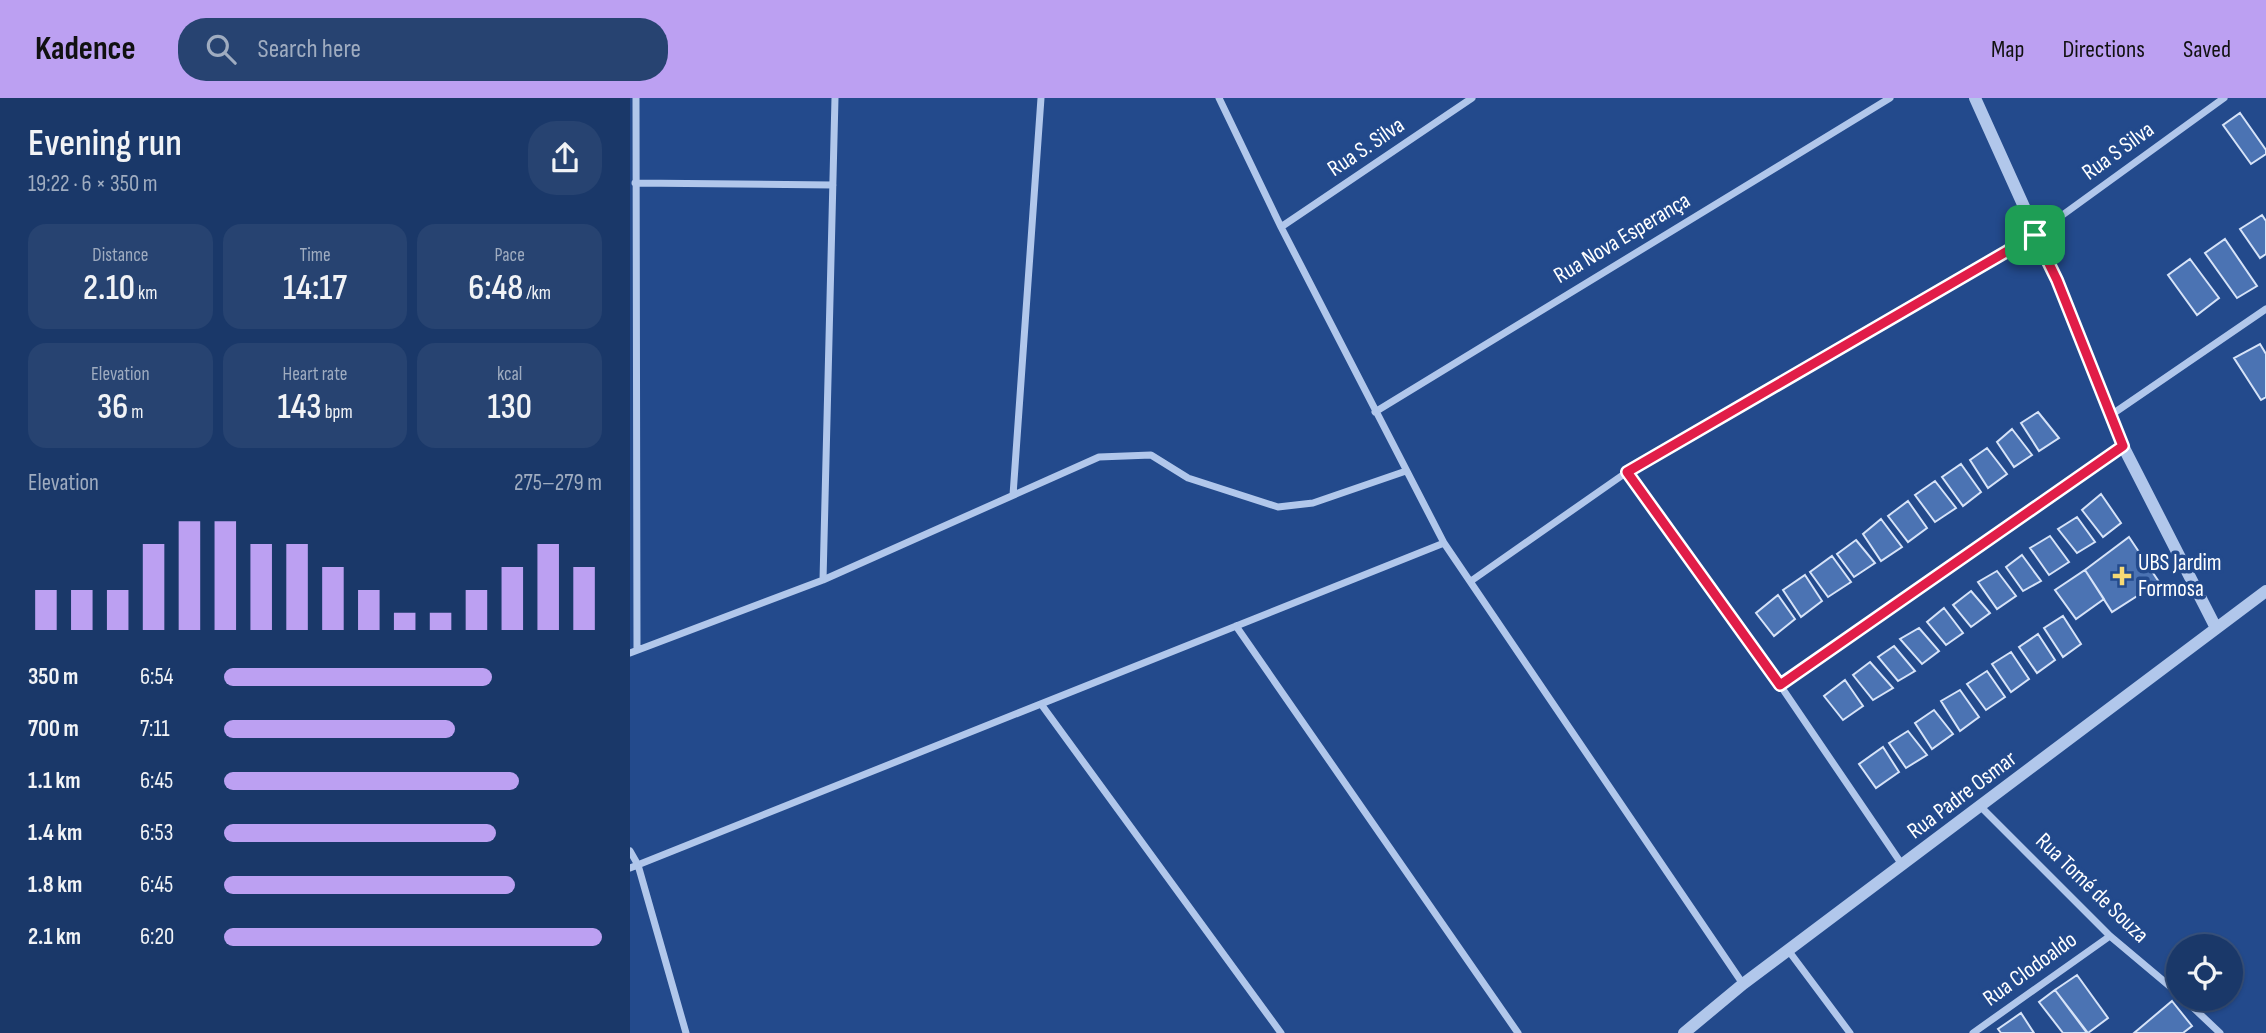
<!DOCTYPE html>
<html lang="en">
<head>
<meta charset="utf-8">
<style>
  :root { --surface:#1a3869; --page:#274371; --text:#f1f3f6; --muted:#9facc0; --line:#38527d; --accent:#bca0f2 }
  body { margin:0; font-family:"Sofia Sans Condensed",sans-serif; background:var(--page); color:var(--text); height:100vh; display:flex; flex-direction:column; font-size:26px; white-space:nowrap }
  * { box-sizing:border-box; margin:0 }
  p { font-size:23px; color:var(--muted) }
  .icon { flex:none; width:38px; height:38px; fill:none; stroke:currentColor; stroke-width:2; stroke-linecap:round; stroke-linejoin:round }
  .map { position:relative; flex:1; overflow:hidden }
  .side { display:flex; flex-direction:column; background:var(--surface); width:630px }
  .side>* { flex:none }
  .fabs { position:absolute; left:1536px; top:836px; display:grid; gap:14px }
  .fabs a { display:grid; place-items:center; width:77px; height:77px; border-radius:50%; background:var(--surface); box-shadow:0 2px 5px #0004,0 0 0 2px var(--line); font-size:35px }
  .pin { position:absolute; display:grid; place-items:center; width:60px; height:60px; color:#fff; margin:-30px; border-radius:14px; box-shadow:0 4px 10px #0006 }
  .round { display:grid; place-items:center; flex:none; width:74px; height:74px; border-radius:28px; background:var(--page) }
  .overview { display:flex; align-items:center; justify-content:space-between; height:119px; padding:0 28px }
  h1 { font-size:38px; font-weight:600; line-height:52px }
  .stats { display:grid; grid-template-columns:repeat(3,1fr); gap:10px; height:119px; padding:7px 28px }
  .stats div { display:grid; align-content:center; border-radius:18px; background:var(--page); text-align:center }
  .stats b { font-size:35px; font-weight:600 }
  .stats small { font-size:19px; font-weight:400 }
  .stats p { font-size:19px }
  .chart { height:196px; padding:14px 28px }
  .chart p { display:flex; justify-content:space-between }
  .chart svg { width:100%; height:126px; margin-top:7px; stroke:var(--accent); stroke-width:6 }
  ul { padding:0 28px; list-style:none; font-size:23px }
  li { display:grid; grid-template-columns:112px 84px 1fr; align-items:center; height:52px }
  li i { height:18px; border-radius:9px; background:var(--accent) }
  header { display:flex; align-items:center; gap:42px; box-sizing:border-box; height:98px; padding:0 35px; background:var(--accent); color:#111 }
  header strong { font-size:33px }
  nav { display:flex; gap:38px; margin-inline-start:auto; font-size:24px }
  .search { width:490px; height:63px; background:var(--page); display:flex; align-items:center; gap:18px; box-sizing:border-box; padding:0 24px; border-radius:28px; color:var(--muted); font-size:26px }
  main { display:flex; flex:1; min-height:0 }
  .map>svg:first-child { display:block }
  .building { fill:#4b73b3; stroke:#d6e3f8; stroke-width:2 }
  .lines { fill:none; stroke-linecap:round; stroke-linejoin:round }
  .minor { stroke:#b1c7eb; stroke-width:7 }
  .tertiary { stroke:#b1c7eb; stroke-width:12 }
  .route-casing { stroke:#fff; stroke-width:14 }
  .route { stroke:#e11d48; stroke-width:9 }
  .poi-dot { fill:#f6d974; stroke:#234a8c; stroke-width:2.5 }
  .labels { text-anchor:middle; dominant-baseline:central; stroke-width:7; stroke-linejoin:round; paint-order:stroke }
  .street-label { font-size:23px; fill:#fff; stroke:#234a8c }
  .poi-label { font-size:23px; fill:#fff; stroke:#234a8c; text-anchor:start }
</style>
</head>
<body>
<header>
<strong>Kadence</strong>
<div class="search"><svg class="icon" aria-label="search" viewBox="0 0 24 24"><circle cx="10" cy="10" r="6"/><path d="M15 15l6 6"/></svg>Search here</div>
<nav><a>Map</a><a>Directions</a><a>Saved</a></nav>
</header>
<main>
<section class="side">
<div class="overview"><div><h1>Evening run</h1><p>19:22 · 6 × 350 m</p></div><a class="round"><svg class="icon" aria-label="share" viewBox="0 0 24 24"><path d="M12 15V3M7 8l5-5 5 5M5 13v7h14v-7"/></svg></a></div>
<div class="stats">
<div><p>Distance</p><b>2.10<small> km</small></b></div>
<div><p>Time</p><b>14:17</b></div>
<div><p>Pace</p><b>6:48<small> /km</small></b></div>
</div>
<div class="stats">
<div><p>Elevation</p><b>36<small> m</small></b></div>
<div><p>Heart rate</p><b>143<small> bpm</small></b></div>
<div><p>kcal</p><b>130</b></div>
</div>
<div class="chart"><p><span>Elevation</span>275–279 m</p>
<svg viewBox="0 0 160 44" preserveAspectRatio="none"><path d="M5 44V30M15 44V30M25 44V30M35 44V14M45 44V6M55 44V6M65 44V14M75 44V14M85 44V22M95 44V30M105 44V38M115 44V38M125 44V30M135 44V22M145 44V14M155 44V22"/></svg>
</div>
<ul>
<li><b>350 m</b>6:54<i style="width:71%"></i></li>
<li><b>700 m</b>7:11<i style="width:61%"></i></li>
<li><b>1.1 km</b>6:45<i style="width:78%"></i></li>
<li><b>1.4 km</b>6:53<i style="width:72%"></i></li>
<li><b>1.8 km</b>6:45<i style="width:77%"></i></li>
<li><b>2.1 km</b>6:20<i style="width:100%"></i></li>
</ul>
</section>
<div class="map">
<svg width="1636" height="935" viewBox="0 0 1636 935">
  <rect width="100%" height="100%" fill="#234a8c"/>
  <!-- building -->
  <path class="building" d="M 1610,15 L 1636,52 L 1636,56 L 1621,66 L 1593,27 Z
    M 1632,117 L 1636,123 L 1636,156 L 1630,160 L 1610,131 Z
    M 1595,141 L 1627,188 L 1607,200 L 1575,155 Z
    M 1560,161 L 1589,200 L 1567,217 L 1538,177 Z
    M 1630,246 L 1636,256 L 1636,299 L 1631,302 L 1604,260 Z
    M 1408,314 L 1429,340 L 1409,353 L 1391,325 Z
    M 1382,331 L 1402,357 L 1384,369 L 1367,344 Z
    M 1357,350 L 1377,376 L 1358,390 L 1340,362 Z
    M 1331,366 L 1351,394 L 1333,408 L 1312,379 Z
    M 1305,383 L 1326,410 L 1305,424 L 1285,397 Z
    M 1471,396 L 1491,425 L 1473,439 L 1452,412 Z
    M 1278,403 L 1297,430 L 1278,444 L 1258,418 Z
    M 1447,419 L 1465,444 L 1447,455 L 1428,431 Z
    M 1251,421 L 1272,449 L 1251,463 L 1233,436 Z
    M 1420,438 L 1439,464 L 1419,477 L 1400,450 Z
    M 1499,439 L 1529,484 L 1482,514 L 1455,472 Z
    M 1226,442 L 1245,465 L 1224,479 L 1207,456 Z
    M 1392,457 L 1411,483 L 1393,493 L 1376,469 Z
    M 1202,458 L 1221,484 L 1198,499 L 1180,474 Z
    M 1455,472 L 1474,501 L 1446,521 L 1425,492 Z
    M 1367,473 L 1386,498 L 1367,511 L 1348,484 Z
    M 1175,477 L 1192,503 L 1171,519 L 1153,492 Z
    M 1341,493 L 1360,515 L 1341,529 L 1323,507 Z
    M 1148,497 L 1165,521 L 1144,538 L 1126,515 Z
    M 1314,510 L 1333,535 L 1316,547 L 1297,524 Z
    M 1433,518 L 1451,546 L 1433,559 L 1414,530 Z
    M 1289,530 L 1309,553 L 1292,566 L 1270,541 Z
    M 1408,536 L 1425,562 L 1407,575 L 1389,549 Z
    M 1264,548 L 1285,573 L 1268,583 L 1248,559 Z
    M 1381,554 L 1399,581 L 1381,594 L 1362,566 Z
    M 1240,564 L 1263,590 L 1243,602 L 1223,577 Z
    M 1357,573 L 1375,599 L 1356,612 L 1337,586 Z
    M 1215,582 L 1233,608 L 1213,622 L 1194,598 Z
    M 1330,592 L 1349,619 L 1330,633 L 1311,603 Z
    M 1304,612 L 1323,636 L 1302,651 L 1285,625 Z
    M 1278,633 L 1297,657 L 1276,670 L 1259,645 Z
    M 1253,649 L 1269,674 L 1246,690 L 1229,666 Z
    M 1447,877 L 1478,920 L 1458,935 L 1425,892 Z
    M 1425,892 L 1457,935 L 1433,935 L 1409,904 Z
    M 1542,903 L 1562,928 L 1553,935 L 1504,935 Z
    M 1391,915 L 1404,935 L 1371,935 L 1368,931 Z"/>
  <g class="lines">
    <!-- minor -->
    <path class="minor" d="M 6,0 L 7,551
      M 589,0 L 651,129 L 814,445 L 1113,886
      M 5,85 L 203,87
      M 651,129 L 842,0
      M 745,314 L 1260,0
      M 1481,317 L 1636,211
      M 997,374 L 1150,587 L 1273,768
      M 383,397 L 411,0
      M 193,482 L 205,0
      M 841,483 L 997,374 L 1405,137 L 1594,0
      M 606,528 L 888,935
      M 0,555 L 193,482 L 469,359 L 521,357 L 558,380 L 648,409 L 683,405 L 776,373
      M 1150,587 L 1493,348
      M 411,606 L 651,935
      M 1351,709 L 1480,838 L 1549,896
      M 0,753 L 8,767 L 56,935
      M 0,770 L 814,445
      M 1158,852 L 1220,935
      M 1554,901 L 1590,935
      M 1343,935 L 1480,838"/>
    <!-- tertiary -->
    <path class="tertiary" d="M 1345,0 L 1427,182 L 1493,348 L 1586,530
      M 1054,935 L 1113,886 L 1636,493"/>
  </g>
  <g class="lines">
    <defs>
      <path id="route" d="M 1405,137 L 1427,182 L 1493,348 L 1150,587 L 997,374 Z"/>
    </defs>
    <!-- route casing -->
    <use href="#route" class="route-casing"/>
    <!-- route -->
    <use href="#route" class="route"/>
  </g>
  <!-- markers -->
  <path class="poi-dot" d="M1488.5 467.5h7v7h7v7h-7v7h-7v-7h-7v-7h7z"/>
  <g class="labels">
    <!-- street labels -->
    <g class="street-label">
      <text transform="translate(736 49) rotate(-34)">Rua S. Silva</text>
      <text transform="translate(1488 53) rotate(-36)">Rua S Silva</text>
      <text transform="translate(992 140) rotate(-31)">Rua Nova Esperança</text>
      <text transform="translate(1332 697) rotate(-37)">Rua Padre Osmar</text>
      <text transform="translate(1462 790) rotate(44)">Rua Tomé de Souza</text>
      <text transform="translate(1400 871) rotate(-36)">Rua Clodoaldo</text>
    </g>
    <!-- poi labels -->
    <g class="poi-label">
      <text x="1508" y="465">UBS Jardim<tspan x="1508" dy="26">Formosa</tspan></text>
    </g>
  </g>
</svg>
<div class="fabs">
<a><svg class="icon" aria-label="locate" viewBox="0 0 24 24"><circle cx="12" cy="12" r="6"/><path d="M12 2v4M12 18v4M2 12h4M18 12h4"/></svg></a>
</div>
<div class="pin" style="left:1405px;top:137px;background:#1e9e55"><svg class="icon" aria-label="arrive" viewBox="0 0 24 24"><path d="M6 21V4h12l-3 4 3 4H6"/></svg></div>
</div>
</main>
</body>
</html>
